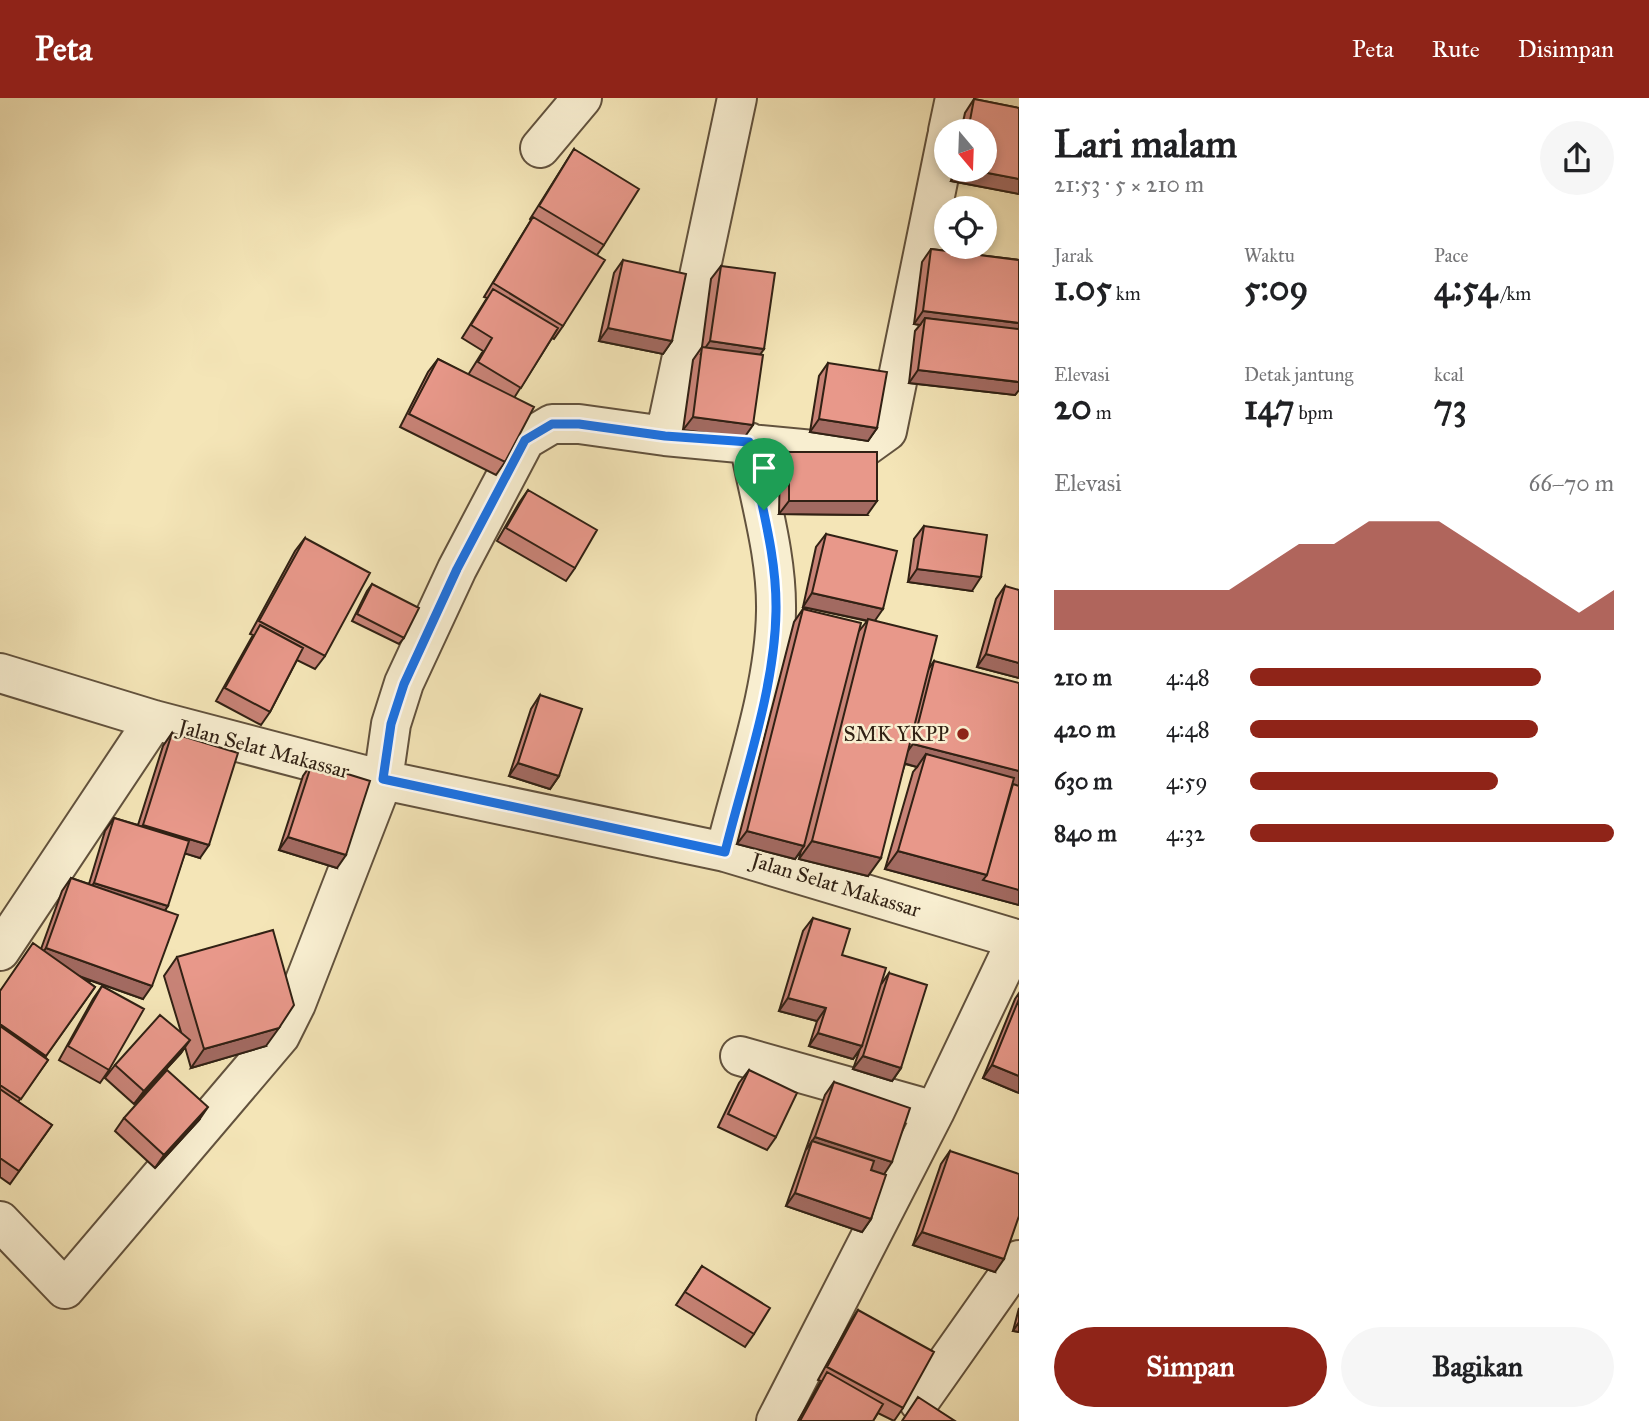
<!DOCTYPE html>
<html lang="id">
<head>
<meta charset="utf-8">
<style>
  :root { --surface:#fff; --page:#f6f6f6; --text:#202124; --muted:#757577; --accent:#8f2418 }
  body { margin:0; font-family:"IM FELL Great Primer",serif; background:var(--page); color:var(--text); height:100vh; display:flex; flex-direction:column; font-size:26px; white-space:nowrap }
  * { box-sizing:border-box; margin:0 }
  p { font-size:23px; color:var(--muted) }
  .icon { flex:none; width:38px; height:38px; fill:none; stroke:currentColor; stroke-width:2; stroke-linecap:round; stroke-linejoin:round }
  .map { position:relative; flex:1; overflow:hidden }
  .drawer { display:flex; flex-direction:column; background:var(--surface); width:630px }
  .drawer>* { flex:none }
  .needle { width:46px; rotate:161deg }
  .fabs { position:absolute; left:934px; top:21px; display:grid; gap:14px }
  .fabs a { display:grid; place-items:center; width:63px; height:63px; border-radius:50%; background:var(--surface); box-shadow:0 4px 10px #0003; font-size:35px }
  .pin { position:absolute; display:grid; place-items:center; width:60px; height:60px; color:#fff; margin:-72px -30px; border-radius:50% 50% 50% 0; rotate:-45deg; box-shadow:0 0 7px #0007 }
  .pin .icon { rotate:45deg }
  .round { display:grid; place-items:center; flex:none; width:74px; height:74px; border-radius:37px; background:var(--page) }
  .headline { display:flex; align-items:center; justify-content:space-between; height:119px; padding:0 35px }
  h1 { font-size:38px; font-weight:700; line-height:52px }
  .metrics { display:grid; grid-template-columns:repeat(3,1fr); gap:10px; height:119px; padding:7px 35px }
  .metrics div { display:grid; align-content:center }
  .metrics b { font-size:35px; font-weight:700 }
  .metrics small { font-size:19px; font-weight:400 }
  .metrics p { font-size:19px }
  .chart { height:196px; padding:14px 35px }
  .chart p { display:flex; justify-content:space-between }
  .chart svg { width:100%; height:126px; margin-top:7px; fill:var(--accent); opacity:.7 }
  .action { display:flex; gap:14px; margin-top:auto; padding:14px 35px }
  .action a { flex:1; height:80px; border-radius:42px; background:var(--accent); color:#fff; font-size:28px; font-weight:700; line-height:80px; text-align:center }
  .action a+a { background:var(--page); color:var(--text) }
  ul { padding:0 35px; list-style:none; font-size:23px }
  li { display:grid; grid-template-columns:112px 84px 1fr; align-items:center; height:52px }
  li i { height:18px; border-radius:9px; background:var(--accent) }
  header { display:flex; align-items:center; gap:42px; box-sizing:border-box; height:98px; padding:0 35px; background:var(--accent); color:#fff }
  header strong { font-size:33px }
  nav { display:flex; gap:38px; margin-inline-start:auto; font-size:24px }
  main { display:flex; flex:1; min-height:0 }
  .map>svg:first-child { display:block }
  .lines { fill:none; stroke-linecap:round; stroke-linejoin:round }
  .minor-casing { stroke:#62523d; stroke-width:42 }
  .minor { stroke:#f8eed0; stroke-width:38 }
  .wall { fill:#c88377; stroke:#312114; stroke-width:2 }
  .shaded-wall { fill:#a26a61; stroke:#312114; stroke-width:2 }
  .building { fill:#e8988a; stroke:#312114; stroke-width:2 }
  .route-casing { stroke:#fff; stroke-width:14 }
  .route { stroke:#1a73e8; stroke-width:9 }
  .poi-dot { fill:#8f2418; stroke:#f8eed0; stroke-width:2.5 }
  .labels { text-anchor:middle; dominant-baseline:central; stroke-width:5; stroke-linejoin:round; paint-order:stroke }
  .poi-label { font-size:21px; fill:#312114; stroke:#f8eed0; text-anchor:end }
  .street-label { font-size:21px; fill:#312114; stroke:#f8eed0 }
</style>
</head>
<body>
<header>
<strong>Peta</strong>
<nav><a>Peta</a><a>Rute</a><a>Disimpan</a></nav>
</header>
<main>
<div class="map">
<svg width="1019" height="1323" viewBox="0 0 1019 1323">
  <rect width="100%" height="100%" fill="#f4e5b7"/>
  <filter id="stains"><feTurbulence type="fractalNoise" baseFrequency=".00286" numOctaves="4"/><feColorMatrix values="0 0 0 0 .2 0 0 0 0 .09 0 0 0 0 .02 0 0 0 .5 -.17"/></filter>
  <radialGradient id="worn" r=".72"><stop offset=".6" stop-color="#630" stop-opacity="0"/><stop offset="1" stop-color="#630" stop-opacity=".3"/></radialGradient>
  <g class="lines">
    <defs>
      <path id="minor" d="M 948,33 L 955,0
        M 540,50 L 582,0
        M 665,338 L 737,0
        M 0,575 L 154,622 L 383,682 L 725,754 L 1019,842
        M 725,754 C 744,677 775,591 776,513 C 777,456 759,400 749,344
        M 0,853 L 154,622
        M 740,958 L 935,1013
        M 0,1123 L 65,1191 L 280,938 L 296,906 L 383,682 L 391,626 L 404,585 L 457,471 L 525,342 L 552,326 L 579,326 L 665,338 L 855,356 L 887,333 L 947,39
        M 919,1304 L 1019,1162
        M 776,1323 L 935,1013 L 1017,841"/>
    </defs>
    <!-- minor casing -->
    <use href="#minor" class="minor-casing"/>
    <!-- minor -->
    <use href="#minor" class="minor"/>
  </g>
  <!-- wall -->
  <path class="wall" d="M 974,1 L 1019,10 L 1019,96 L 951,83 L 954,72 L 985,72 L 985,33 L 961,33 L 965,15 Z
    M 574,51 L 604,147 L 597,157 L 563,228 L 554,241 L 552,240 L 514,300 L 505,364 L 496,377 L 400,329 L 428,274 L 438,261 L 468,277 L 483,253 L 462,240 L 487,200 L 484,199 L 531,122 L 530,121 Z
    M 931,151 L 1019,162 L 1019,292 L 1015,297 L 909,285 L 915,233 L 920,227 L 914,226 L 922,164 Z
    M 623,162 L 672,243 L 663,256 L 599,243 L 614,175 Z
    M 721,168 L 760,257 L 744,340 L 683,332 L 693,262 L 702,249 L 711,181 Z
    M 828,265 L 877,330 L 868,343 L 810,334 L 819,278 Z
    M 789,354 L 867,417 L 779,416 L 780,367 Z
    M 528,392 L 575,470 L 566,483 L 497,443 L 519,405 Z
    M 924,428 L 972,493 L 908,484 L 914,441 Z
    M 826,436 L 875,523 L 928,572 L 934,563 L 1019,807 L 885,771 L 913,674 L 917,669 L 905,666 L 868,778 L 799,761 L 801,752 L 795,761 L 737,746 L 794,524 L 803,511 L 859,533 L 867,523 L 803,509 L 816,449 Z
    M 305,440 L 325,558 L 315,571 L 297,562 L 270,614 L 261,627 L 216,603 L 253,537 L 250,536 L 295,453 Z
    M 372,486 L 404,540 L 399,546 L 352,523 L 367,493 Z
    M 1005,488 L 1019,580 L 977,569 L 996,501 Z
    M 540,597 L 559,678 L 550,691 L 509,678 L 531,611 Z
    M 172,635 L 200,760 L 185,755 L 165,813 L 143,901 L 83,880 L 95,889 L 45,959 L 48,962 L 18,1004 L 52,1027 L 10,1086 L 0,1079 L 0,893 L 41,851 L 62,793 L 71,780 L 89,786 L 105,733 L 114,720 L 138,727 L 163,648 Z
    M 312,665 L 337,770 L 279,752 L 303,678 Z
    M 813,820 L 842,857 L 882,885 L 889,875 L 901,970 L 892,983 L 853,971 L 860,951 L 853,961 L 809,948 L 817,923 L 779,913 L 803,833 Z
    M 177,859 L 266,948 L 191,970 L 185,949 L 181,955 L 134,1006 L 105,980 L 115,967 L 181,934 L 164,878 Z
    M 102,888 L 109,972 L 100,985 L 59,962 L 93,901 Z
    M 1019,895 L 1019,995 L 983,980 L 1015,901 Z
    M 749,972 L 776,1039 L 767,1052 L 718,1029 L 739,985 Z
    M 834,984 L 884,1077 L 871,1121 L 862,1134 L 786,1108 L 825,997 Z
    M 124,1020 L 199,1022 L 155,1070 L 115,1033 Z
    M 950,1053 L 995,1174 L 913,1147 L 941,1066 Z
    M 702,1168 L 754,1236 L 745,1249 L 676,1207 Z
    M 1019,1210 L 1019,1234 L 1013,1233 Z
    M 858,1212 L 903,1310 L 894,1323 L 878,1315 L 873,1323 L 798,1323 L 821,1283 L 818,1282 L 849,1226 Z"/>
  <!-- shaded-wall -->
  <path class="shaded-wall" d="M 959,72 L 972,72 L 1019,81 L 1019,96 L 951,83 Z
    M 923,213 L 1019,225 L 1019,233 L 925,220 L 920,227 L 914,226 Z
    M 608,230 L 672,243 L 663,256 L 599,243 Z
    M 710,243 L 764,251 L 755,264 L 701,256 Z
    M 918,272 L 1019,284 L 1019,292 L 1015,297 L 909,285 Z
    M 693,319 L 753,327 L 744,340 L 683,332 Z
    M 819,321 L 877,330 L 868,343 L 810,334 Z
    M 789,403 L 877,403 L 867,417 L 779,416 Z
    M 917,471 L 981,479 L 972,493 L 908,484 Z
    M 812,495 L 883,511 L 874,524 L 803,509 Z
    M 986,556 L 1019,565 L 1019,580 L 977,569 Z
    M 913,646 L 1019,673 L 1019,695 L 926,656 L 917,669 L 900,664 Z
    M 518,665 L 559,678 L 550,691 L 509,678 Z
    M 143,727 L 209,747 L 200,760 L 134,740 Z
    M 747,733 L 804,748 L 795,761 L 737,746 Z
    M 288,739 L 346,757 L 337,770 L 279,752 Z
    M 812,743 L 881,760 L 868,778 L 799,761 Z
    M 898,753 L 987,777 L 1019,792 L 1019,807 L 885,771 Z
    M 94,785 L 168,808 L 159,821 L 85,798 Z
    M 46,850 L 152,888 L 143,901 L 37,863 Z
    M 788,900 L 826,910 L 817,923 L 779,913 Z
    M 279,930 L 266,948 L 191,970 L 204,951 Z
    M 818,935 L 862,948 L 853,961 L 809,948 Z
    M 190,942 L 181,955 L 134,1006 L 144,993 Z
    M 863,958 L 901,970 L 892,983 L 853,971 Z
    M 992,967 L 1019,978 L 1019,995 L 983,980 Z
    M 208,1009 L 199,1022 L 155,1070 L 164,1057 Z
    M 815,1039 L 892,1064 L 883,1078 L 812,1043 L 806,1052 Z
    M 795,1095 L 871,1121 L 862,1134 L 786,1108 Z
    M 922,1134 L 1004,1161 L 995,1174 L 913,1147 Z
    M 1019,1224 L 1019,1234 L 1013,1233 Z"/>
  <!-- building -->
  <path class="building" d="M 974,1 L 1019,10 L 1019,81 L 972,72 L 985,72 L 985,33 L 968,33 Z
    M 574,51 L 639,91 L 604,147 L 539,108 Z
    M 533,119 L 605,162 L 563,228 L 493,185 Z
    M 931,151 L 1019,162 L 1019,225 L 923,213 Z
    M 623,162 L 686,176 L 672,243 L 608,230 Z
    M 721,168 L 775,175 L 764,251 L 710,243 Z
    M 493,191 L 558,230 L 521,290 L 478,264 L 492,240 L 471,227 Z
    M 925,220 L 1019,231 L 1019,284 L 918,272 Z
    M 702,249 L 763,257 L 753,327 L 693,319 Z
    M 438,261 L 534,309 L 505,364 L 409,316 Z
    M 828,265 L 887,274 L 877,330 L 819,321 Z
    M 789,354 L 877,354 L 877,403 L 789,403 Z
    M 528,392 L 597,432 L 575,470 L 506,430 Z
    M 924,428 L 987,437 L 981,479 L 917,471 Z
    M 826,436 L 897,453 L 883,511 L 812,495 Z
    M 305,440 L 370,475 L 325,558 L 259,523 Z
    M 372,486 L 419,510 L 404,540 L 357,516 Z
    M 1005,488 L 1019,492 L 1019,565 L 986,556 Z
    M 803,511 L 861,525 L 804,748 L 747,733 Z
    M 868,521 L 937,538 L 881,760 L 812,743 Z
    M 260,527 L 303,550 L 270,614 L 225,590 Z
    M 934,563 L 1019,585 L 1019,673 L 913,646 Z
    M 540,597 L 582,611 L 559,678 L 518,665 Z
    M 172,635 L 238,655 L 209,747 L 143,727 Z
    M 926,656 L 1014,680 L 987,777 L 898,753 Z
    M 312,665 L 370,683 L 346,757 L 288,739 Z
    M 1013,686 L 1019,688 L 1019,792 L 983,782 L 987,777 Z
    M 114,720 L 189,743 L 168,808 L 94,785 Z
    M 71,780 L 178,817 L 152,888 L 46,850 Z
    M 813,820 L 850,831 L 842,857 L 886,870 L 862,948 L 818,935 L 826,910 L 788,900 Z
    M 273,832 L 294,907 L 279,930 L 204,951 L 177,859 Z
    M 33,845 L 95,889 L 46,958 L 0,926 L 0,893 Z
    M 889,875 L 927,887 L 901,970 L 863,958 Z
    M 102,888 L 144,911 L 109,972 L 68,948 Z
    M 1019,901 L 1019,978 L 992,967 Z
    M 160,917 L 190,942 L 144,993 L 115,967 Z
    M 0,928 L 48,962 L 21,1001 L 0,987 Z
    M 167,972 L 208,1009 L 164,1057 L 124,1020 Z
    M 749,972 L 797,995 L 776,1039 L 728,1016 Z
    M 834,984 L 910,1010 L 892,1064 L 815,1039 Z
    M 0,991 L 52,1027 L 19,1073 L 0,1060 Z
    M 812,1043 L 874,1063 L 871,1072 L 886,1077 L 871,1121 L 795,1095 Z
    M 950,1053 L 1019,1076 L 1019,1118 L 1004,1161 L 922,1134 Z
    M 702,1168 L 770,1210 L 754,1236 L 685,1194 Z
    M 858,1212 L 934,1254 L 903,1310 L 827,1269 Z
    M 827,1274 L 883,1306 L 873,1323 L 800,1323 Z
    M 918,1299 L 955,1323 L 902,1323 Z"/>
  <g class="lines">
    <defs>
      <path id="route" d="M 552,326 L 579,326 L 665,338 L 749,344 C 759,400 777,455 776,513 C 775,591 744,677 725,754 L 383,681 L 391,626 L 404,586 L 457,471 L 525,342 Z"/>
    </defs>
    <!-- route casing -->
    <use href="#route" class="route-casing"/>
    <!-- route -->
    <use href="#route" class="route"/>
  </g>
  <!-- markers -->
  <circle class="poi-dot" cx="963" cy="636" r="7"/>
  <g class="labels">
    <!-- poi labels -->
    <g class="poi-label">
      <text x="949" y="636">SMK YKPP</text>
    </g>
    <!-- street labels -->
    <g class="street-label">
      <text transform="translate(264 651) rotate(15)">Jalan Selat Makassar</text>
      <text transform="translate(836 787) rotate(17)">Jalan Selat Makassar</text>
    </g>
  </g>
  <rect width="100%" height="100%" filter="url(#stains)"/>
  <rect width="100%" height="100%" fill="url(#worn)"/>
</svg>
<div class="fabs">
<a><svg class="needle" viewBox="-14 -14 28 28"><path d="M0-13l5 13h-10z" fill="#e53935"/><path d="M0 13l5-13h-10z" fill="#757577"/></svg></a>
<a><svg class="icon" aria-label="locate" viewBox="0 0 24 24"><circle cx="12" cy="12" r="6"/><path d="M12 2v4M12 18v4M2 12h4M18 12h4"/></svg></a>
</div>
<div class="pin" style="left:764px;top:412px;background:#1e9e55"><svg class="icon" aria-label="arrive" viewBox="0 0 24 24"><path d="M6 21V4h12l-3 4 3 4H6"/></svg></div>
</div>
<section class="drawer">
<div class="headline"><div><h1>Lari malam</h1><p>21:53 · 5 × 210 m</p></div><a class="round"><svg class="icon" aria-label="share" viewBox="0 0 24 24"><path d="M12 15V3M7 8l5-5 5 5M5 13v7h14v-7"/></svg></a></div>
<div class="metrics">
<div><p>Jarak</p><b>1.05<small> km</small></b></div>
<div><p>Waktu</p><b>5:09</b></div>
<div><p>Pace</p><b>4:54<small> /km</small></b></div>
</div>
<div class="metrics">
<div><p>Elevasi</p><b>20<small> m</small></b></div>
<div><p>Detak jantung</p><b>147<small> bpm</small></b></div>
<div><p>kcal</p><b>73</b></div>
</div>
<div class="chart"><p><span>Elevasi</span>66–70 m</p>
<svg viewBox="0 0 160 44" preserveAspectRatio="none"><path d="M0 44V30L10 30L20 30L30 30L40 30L50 30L60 22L70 14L80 14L90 6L100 6L110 6L120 14L130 22L140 30L150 38L160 30V44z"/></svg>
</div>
<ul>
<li><b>210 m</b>4:48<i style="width:80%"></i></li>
<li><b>420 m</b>4:48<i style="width:79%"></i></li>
<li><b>630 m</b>4:59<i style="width:68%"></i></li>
<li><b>840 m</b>4:32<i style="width:100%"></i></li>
</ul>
<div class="action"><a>Simpan</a><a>Bagikan</a></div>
</section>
</main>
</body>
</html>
